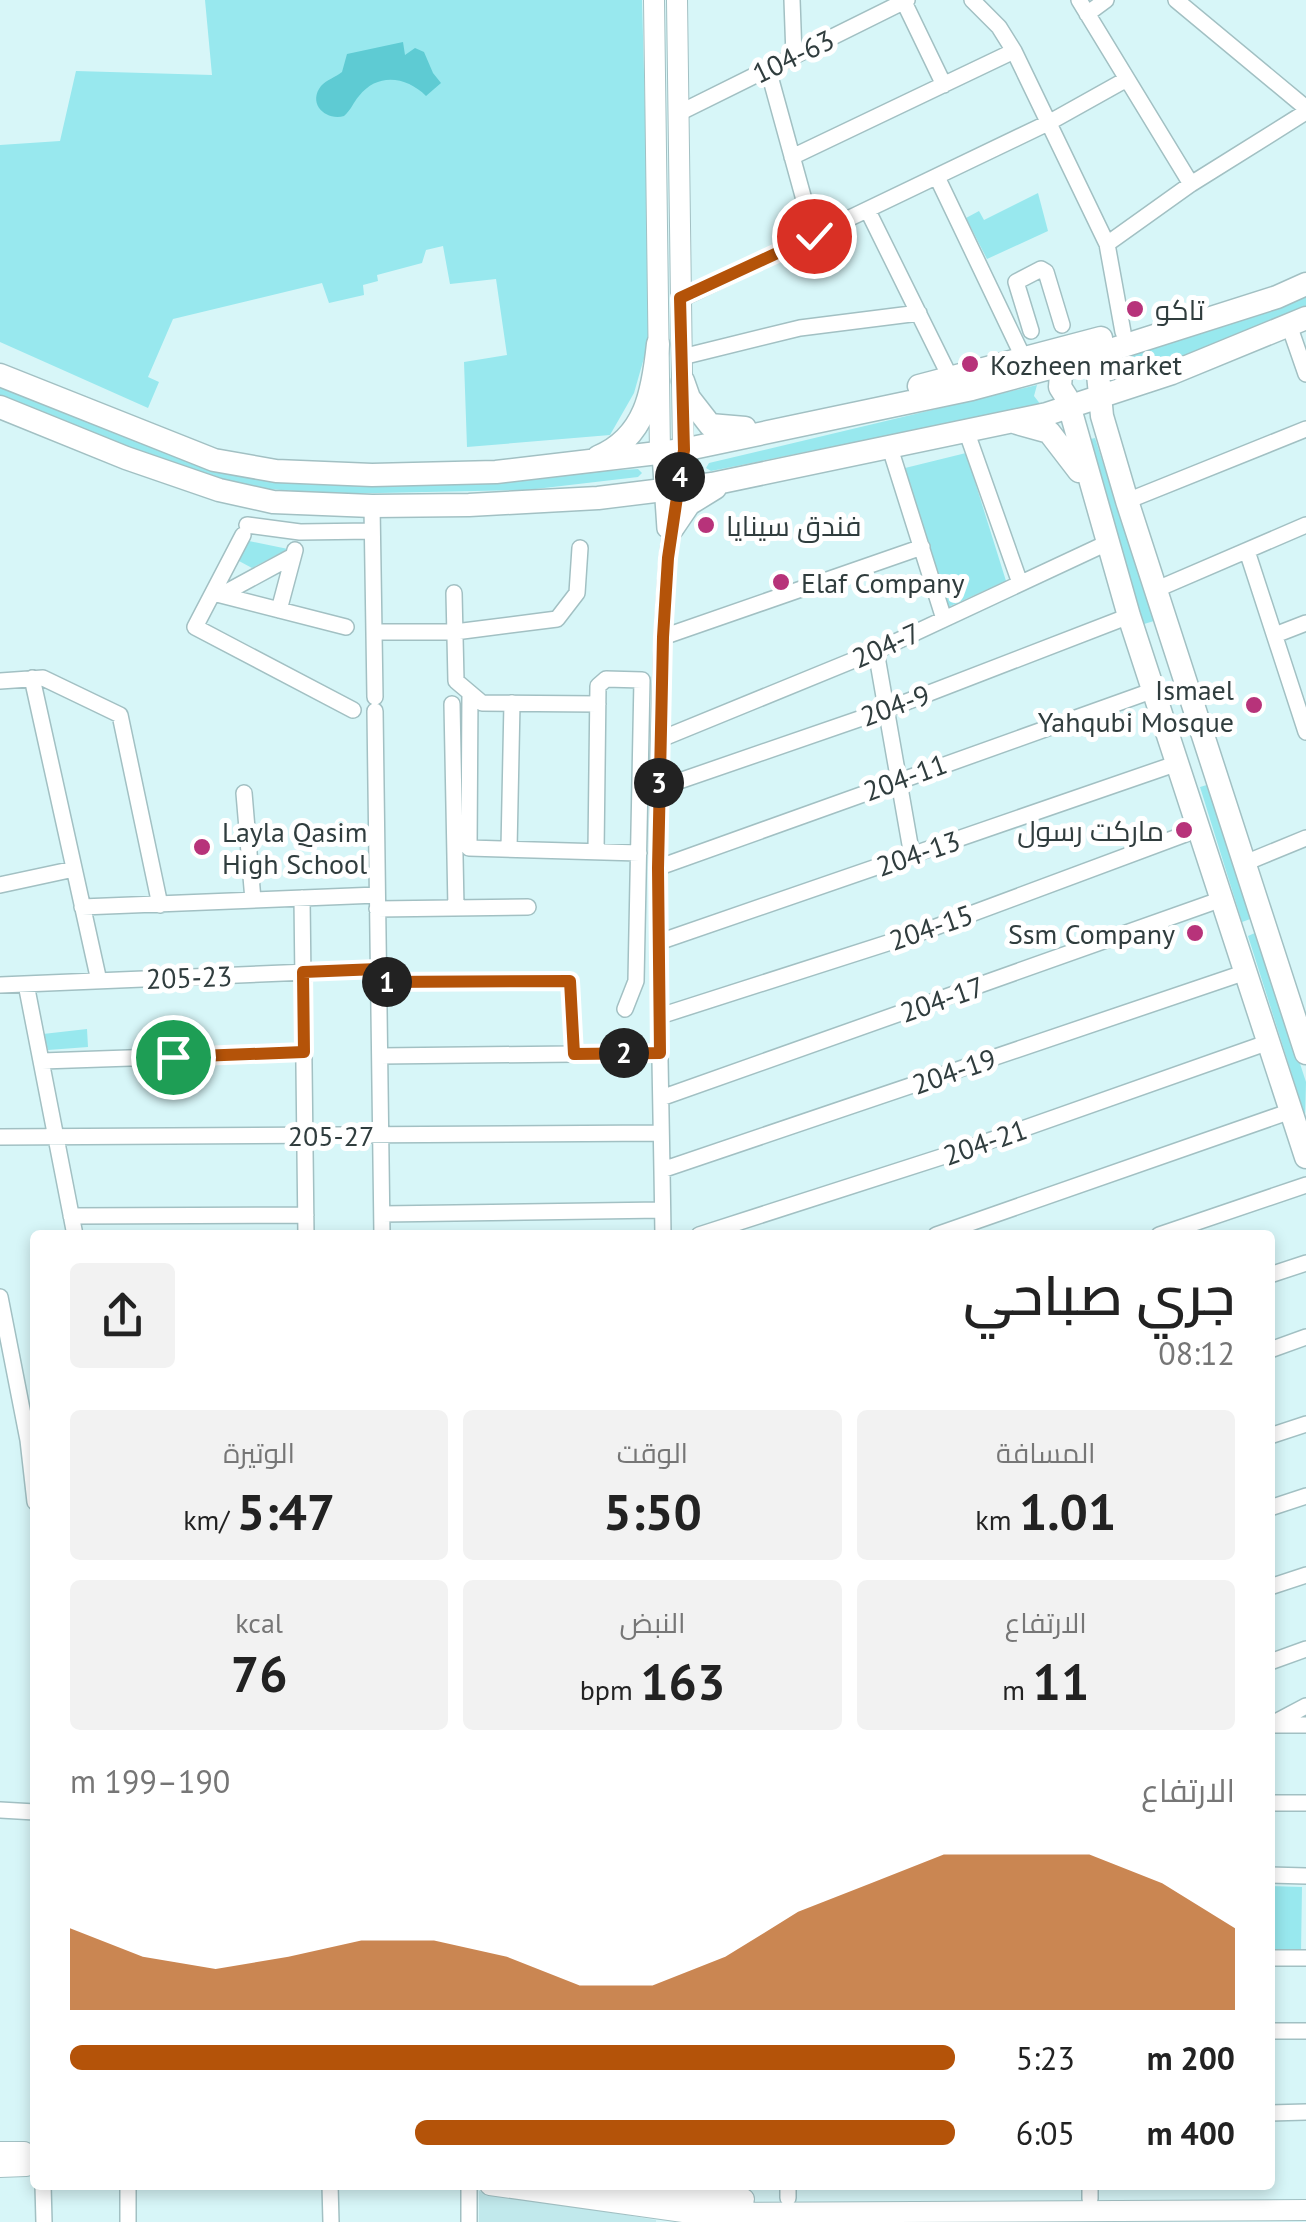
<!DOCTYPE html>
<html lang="ar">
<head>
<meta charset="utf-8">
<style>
  :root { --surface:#fff; --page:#f2f2f2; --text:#222; --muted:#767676; --accent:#b45309 }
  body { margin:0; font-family:"PT Sans",Cairo,sans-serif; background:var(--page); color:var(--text); direction:rtl; height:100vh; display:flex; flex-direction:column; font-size:38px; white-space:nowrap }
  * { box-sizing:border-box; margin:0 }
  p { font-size:32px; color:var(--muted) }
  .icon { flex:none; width:55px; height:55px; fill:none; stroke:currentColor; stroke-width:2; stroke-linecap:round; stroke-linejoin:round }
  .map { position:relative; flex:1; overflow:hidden; direction:ltr }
  .sheet { position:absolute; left:30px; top:1230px; width:1245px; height:960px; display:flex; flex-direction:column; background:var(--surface); border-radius:10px; box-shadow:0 5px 15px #0003; direction:rtl }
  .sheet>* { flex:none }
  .pin { position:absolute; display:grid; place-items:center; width:85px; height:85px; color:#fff; margin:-42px; border:5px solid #fff; border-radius:50%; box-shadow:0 2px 10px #0007 }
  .km { position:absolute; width:50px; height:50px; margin:-25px; border-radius:50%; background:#222; color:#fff; font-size:28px; line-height:50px; text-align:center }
  .round { display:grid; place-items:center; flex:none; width:105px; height:105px; border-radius:10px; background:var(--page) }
  .head { display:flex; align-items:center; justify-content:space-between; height:170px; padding:0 40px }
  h1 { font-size:55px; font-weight:600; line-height:75px }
  .stats { display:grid; grid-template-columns:repeat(3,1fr); gap:15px; height:170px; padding:10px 40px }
  .stats div { display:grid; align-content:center; border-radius:10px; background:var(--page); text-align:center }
  .stats b { font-size:50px; font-weight:600 }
  .stats small { font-size:28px; font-weight:400 }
  .stats p { font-size:28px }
  .chart { height:280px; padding:20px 40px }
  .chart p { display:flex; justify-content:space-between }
  .chart svg { width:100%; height:180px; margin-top:10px; fill:var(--accent); opacity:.7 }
  ul { padding:0 40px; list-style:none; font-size:32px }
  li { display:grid; grid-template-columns:160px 120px 1fr; align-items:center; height:75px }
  li i { height:25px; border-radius:12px; background:var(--accent) }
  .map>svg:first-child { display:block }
  .built { fill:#c1e9ec }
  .green { fill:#98e8ee }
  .water { fill:#5ecbd3 }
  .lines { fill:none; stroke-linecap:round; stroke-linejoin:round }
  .minor-casing { stroke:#a2c0c3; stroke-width:18 }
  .major-casing { stroke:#a2c0c3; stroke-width:22 }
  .highway-casing { stroke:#a2c0c3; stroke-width:25 }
  .minor { stroke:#fff; stroke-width:15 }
  .major { stroke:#fff; stroke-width:20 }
  .highway { stroke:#fff; stroke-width:22 }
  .route-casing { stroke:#fff; stroke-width:20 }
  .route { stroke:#b45309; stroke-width:12 }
  .poi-dot { fill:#b7337a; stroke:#fff; stroke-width:4 }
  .labels { text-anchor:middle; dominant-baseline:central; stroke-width:10; stroke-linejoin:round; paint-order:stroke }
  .street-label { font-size:28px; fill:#303d3e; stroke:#fff }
  .poi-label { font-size:28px; fill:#303d3e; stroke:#fff; text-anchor:start }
</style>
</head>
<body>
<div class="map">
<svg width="1306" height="2222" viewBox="0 0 1306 2222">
  <rect width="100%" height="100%" fill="#d7f6f8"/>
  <!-- built -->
  <path class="built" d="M 479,2191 L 656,2220 L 656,2222 L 479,2222 Z"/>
  <!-- green -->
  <path class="green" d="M 205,0 L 642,0 L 649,258 L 648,344 L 634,393 L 610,435 L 467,447 L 464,362 L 507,355 L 496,279 L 450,284 L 443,246 L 426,250 L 422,263 L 377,275 L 378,281 L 363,285 L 364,295 L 329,303 L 322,283 L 173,319 L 148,377 L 159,382 L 148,408 L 0,342 L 0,145 L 60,141 L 76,71 L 212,75 Z
    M 1038,193 L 1048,231 L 987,259 L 966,218 L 979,211 L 984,220 Z
    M 1306,295 L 1306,308 L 1113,385 L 1107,363 Z
    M 0,381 L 211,463 L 524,476 L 638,469 L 642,473 L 638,477 L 527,490 L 331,494 L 269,489 L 208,477 L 142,455 L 0,395 Z
    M 1037,385 L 1034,396 L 1041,405 L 711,471 L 706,468 L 709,463 Z
    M 1095,438 L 1154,621 L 1144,624 L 1086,440 Z
    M 966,453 L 1006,581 L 946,608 L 901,469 Z
    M 249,541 L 288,549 L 252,568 L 239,561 Z
    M 1210,784 L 1253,918 L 1242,922 L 1200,787 Z
    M 1257,932 L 1306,1082 L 1305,1116 L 1248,936 Z
    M 87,1029 L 88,1047 L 48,1050 L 43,1034 Z
    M 1270,1886 L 1302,1887 L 1301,1953 L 1270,1953 Z"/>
  <!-- water -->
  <path class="water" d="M 403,42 L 405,55 L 415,48 L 424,52 L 433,73 L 441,83 L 426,96 C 407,77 378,72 359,96 C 353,103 351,110 344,116 C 326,121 307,104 321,86 C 326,80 336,77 342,72 L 347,54 Z"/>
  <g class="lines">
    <defs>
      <path id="minor" d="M 792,0 L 794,56
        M 972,0 L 999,27 L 1014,51 L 1107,244 L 1123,332
        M 1079,0 L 1191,184
        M 1176,0 L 1306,108
        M 904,2 L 944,85
        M 1087,14 L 1106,0
        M 768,69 L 814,236
        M 679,113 L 907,0
        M 792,157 L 1014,51
        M 937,177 L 1024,359
        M 868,211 L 950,377
        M 1107,244 L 1191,184 L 1306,112
        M 681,299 L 1050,122 L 1127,79
        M 1289,325 L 1306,374
        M 1031,331 L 1016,282 L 1041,269 L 1046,272 L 1062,325
        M 682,357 L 800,328 L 919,313
        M 967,433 L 1020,583
        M 890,448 L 944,619
        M 660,454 L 665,529
        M 1127,501 L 1306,429
        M 372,506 L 375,697
        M 247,525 L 300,532 L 372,531
        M 243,535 L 195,627 L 353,710
        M 1247,551 L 1306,732
        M 1155,590 L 1306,525
        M 213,593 L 346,627
        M 454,593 L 456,681 L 482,703 L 598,704
        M 221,595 L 293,556
        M 279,610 L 295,550
        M 374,632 L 455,632 L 557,619 L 577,593 L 580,548
        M 1275,635 L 1306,623
        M 663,637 L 922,547
        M 876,651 L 912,856
        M 32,678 L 99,981
        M 0,681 L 43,678 L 120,715 L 160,905
        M 470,693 L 469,848 L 639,853
        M 452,704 L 456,908
        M 375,711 L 382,1235
        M 661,739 L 876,651 L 1107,543
        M 659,788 L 888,709 L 1129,616
        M 244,793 L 253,900
        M 509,849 L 512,703
        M 596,852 L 598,686 L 606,679 L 642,680 L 636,981 L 625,1009
        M 1245,863 L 1306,838
        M 657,868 L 1154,690
        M 0,885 L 74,869
        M 302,898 L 306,1235
        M 82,907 L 377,895
        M 377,909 L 528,907
        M 659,942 L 1178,763
        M 379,982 L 570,981 L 574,1054
        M 26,984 L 75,1235
        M 0,985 L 378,969
        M 660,1016 L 925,931 L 1199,829
        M 380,1056 L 660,1053
        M 42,1061 L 303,1052
        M 661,1098 L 1222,899
        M 0,1137 L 661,1133
        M 662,1170 L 1246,972
        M 382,1214 L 662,1210
        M 71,1216 L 306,1215
        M 663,1235 C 660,1011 651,787 667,564 C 670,526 679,488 683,450
        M 699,1235 L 963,1150 L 1269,1042
        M 936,1235 L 1291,1111
        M 1159,1235 L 1306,1185
        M 1270,1275 L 1306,1263
        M 0,1297 L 28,1440 L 35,1502
        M 1270,1350 L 1306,1337
        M 1270,1436 L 1306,1424
        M 1270,1508 L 1306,1496
        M 1270,1587 L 1306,1575
        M 1270,1662 L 1306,1649
        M 1270,1725 L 1306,1706
        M 1275,1725 L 1306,1725
        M 1270,1803 L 1306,1803
        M 0,1810 L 35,1812
        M 1270,1875 L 1306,1876
        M 1270,1958 L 1306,1958
        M 1270,2031 L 1306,2031
        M 1270,2113 L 1306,2112
        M 43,2185 L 44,2222
        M 128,2185 L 128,2222
        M 330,2185 L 331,2222
        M 469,2185 L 469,2222
        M 788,2185 L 788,2198
        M 1090,2185 L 1090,2199"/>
      <path id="major" d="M 654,0 L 660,454
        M 677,0 L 683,450
        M 0,2152 L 24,2152 L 35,2158
        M 0,2167 L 26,2166 L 35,2162
        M 490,2185 L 690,2213 L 1306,2210
        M 594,2185 L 690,2199 L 744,2199"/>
      <path id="highway" d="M 0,375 L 214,460 L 276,471 L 372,475 L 496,472 L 683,450 L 972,389 L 1076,361 L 1277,297 L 1306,284
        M 683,381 L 689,398 L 710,425 L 745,428
        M 919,386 L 1101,338
        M 0,407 L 126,458 L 219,490 L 273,502 L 372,506 L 469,505 L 598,498 L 712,484 L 1047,414 L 1172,373 L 1306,318
        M 1017,423 L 1049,432 L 1079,471
        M 598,457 C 646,437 653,391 658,344
        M 672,529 L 689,504 L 715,488
        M 1306,1053 L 1127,501 L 1102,416 L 1098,374 L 1089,364 L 1076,361 L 1061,374 L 1060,387 L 1067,398 L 1129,616 L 1306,1157"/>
    </defs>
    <!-- minor casing -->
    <use href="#minor" class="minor-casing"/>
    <!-- major casing -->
    <use href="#major" class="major-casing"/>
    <!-- highway casing -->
    <use href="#highway" class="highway-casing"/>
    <!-- minor -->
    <use href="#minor" class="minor"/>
    <!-- major -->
    <use href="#major" class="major"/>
    <!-- highway -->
    <use href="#highway" class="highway"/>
  </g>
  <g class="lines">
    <defs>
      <path id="route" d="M 173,1057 L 304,1052 L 303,972 L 378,969 L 378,982 L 570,981 L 574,1054 L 660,1053 L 658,868 L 663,637 L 668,558 L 684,450 L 680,298 L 814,236"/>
    </defs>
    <!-- route casing -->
    <use href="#route" class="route-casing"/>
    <!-- route -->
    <use href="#route" class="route"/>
  </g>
  <!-- markers -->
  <g class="poi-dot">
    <circle cx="1135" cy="309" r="10"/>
    <circle cx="970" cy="364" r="10"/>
    <circle cx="706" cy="525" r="10"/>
    <circle cx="781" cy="582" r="10"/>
    <circle cx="1254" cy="705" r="10"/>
    <circle cx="1184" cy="830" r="10"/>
    <circle cx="202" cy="847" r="10"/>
    <circle cx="1195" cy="933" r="10"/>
  </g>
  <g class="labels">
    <!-- street labels -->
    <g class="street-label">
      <text transform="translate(793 56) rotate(-26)">104-63</text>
      <text transform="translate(886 645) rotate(-24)">204-7</text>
      <text transform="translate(895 705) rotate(-20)">204-9</text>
      <text transform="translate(905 777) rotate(-20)">204-11</text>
      <text transform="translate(918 853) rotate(-19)">204-13</text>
      <text transform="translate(931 927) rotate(-19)">204-15</text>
      <text transform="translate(189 977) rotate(-2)">205-23</text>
      <text transform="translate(942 999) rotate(-19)">204-17</text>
      <text transform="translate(954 1071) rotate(-19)">204-19</text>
      <text x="331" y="1135">205-27</text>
      <text transform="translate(985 1142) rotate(-19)">204-21</text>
    </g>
    <!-- poi labels -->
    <g class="poi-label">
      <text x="1155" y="309">تاكو</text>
      <text x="990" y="364">Kozheen market</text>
      <text x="726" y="525">فندق سينايا</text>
      <text x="801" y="582">Elaf Company</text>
      <text x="1234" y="689" text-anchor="end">Ismael<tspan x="1234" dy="32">Yahqubi Mosque</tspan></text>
      <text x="1164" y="830" text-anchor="end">مارکت رسول</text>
      <text x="222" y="831">Layla Qasim<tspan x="222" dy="32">High School</tspan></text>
      <text x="1175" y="933" text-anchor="end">Ssm Company</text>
    </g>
  </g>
</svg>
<div class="pin" style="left:173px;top:1057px;background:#1e9e55"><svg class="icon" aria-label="arrive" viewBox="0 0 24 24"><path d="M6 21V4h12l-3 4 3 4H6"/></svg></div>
<div class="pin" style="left:814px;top:236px;background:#d93025"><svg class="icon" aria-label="check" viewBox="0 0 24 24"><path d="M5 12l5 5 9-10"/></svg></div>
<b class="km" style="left:387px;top:982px">1</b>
<b class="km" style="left:624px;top:1053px">2</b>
<b class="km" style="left:659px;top:783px">3</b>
<b class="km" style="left:680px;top:477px">4</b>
<section class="sheet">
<div class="head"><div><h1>جري صباحي</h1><p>08:12</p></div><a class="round"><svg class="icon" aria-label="share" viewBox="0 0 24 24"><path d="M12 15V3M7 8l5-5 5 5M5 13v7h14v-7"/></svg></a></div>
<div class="stats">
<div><p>المسافة</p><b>1.01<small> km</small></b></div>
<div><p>الوقت</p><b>5:50</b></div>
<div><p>الوتيرة</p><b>5:47<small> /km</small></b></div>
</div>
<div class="stats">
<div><p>الارتفاع</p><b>11<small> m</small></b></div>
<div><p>النبض</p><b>163<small> bpm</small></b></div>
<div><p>kcal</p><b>76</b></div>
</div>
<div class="chart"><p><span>الارتفاع</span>190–199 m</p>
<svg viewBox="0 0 160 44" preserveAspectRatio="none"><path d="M0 44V24L10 31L20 34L30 31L40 27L50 27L60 31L70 38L80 38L90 31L100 20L110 13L120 6L130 6L140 6L150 13L160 24V44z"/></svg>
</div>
<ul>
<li><b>200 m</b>5:23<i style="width:100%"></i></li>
<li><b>400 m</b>6:05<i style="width:61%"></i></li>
</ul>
</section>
</div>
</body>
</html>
